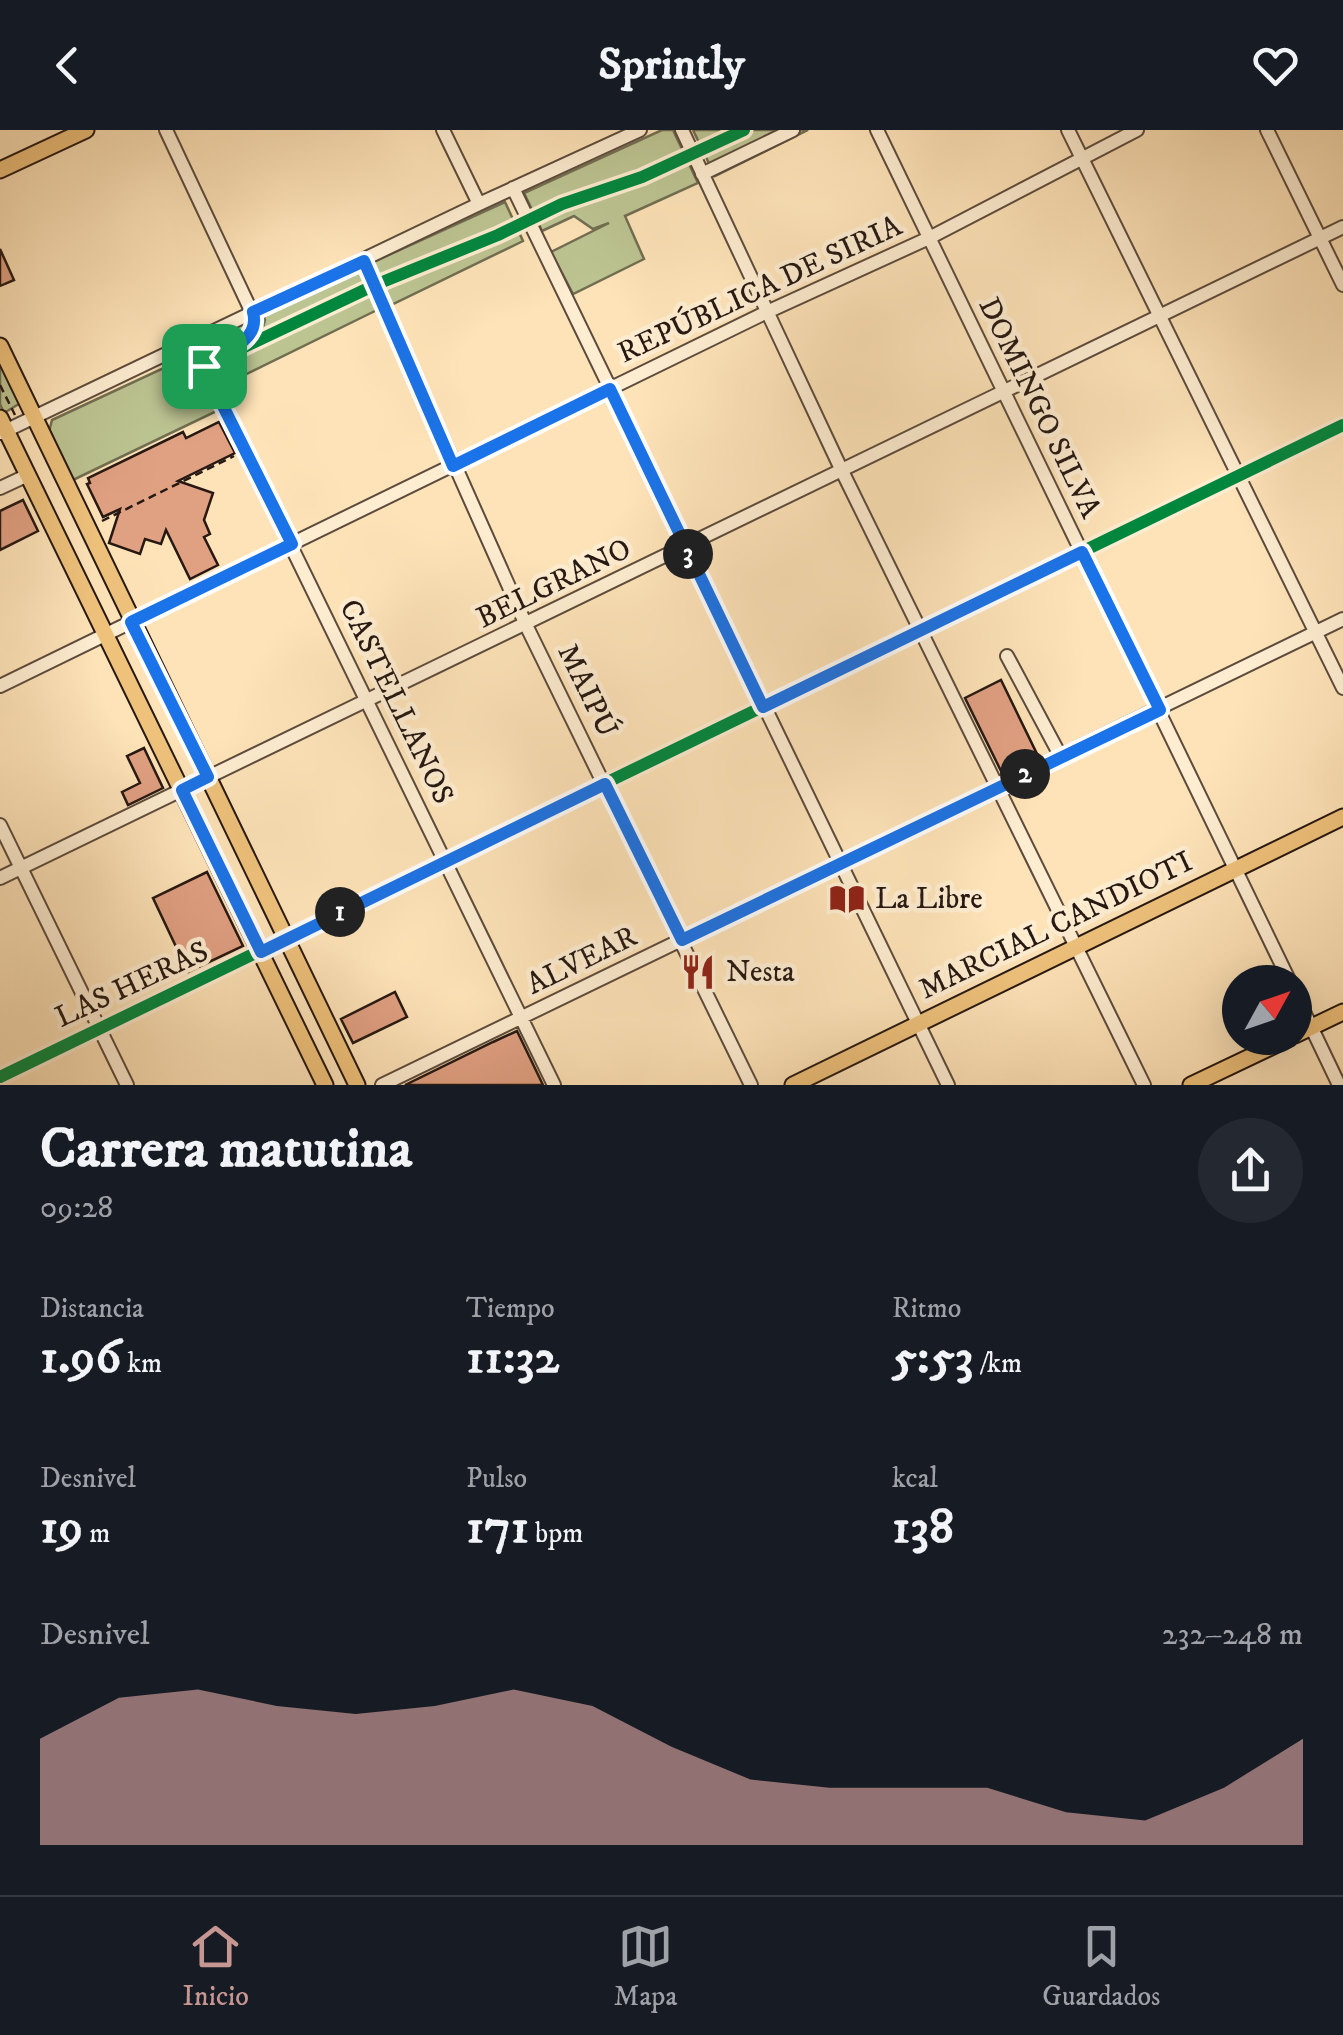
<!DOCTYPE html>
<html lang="es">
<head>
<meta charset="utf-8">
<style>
  :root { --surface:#171b24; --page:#242831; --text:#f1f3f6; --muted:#9ea1a6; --line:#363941; --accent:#c59692 }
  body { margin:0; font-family:"IM FELL DW Pica",serif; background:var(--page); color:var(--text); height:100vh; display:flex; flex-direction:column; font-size:38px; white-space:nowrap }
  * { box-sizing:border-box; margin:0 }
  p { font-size:32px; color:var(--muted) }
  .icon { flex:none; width:55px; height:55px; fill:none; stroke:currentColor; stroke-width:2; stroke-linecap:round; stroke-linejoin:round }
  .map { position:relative; height:955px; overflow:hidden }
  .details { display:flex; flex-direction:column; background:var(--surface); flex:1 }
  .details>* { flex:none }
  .needle { width:65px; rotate:50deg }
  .controls { position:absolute; left:1222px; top:835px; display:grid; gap:20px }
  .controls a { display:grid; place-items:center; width:90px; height:90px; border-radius:50%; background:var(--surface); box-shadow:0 10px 40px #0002; font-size:50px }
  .pin { position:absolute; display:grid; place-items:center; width:85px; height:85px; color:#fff; margin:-42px; border-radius:20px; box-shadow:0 5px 15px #0006 }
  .km { position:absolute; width:50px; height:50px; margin:-25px; border-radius:50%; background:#222; color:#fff; font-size:28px; line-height:50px; text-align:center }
  .round { display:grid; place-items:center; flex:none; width:105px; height:105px; border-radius:52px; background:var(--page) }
  .headline { display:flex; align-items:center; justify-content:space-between; height:170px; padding:0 40px }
  h1 { font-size:55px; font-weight:700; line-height:75px }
  .figures { display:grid; grid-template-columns:repeat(3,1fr); gap:15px; height:170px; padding:10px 40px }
  .figures div { display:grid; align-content:center }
  .figures b { font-size:50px; font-weight:700 }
  .figures small { font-size:28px; font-weight:400 }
  .figures p { font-size:28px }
  .chart { height:280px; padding:20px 40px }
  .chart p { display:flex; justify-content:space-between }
  .chart svg { width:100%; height:180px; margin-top:10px; fill:var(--accent); opacity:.7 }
  header { display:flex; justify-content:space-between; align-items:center; height:130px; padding:0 40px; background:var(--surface); font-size:45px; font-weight:700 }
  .menu { display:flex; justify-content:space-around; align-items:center; height:140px; border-top:2px solid var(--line); background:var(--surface); font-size:28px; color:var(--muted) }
  .menu a { display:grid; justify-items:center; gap:5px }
  .menu .selected { color:var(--accent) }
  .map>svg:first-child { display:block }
  .green { fill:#bcc492; stroke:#716e52; stroke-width:2.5 }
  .building { fill:#e0a082; stroke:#261812; stroke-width:2.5 }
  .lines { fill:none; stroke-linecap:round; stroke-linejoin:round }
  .minor-casing { stroke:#5c4b3c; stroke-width:16 }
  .major-casing { stroke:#261812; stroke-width:19 }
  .path { stroke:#261812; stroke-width:2.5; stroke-dasharray:8 5; stroke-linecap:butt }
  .minor { stroke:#feedd1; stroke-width:12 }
  .major { stroke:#efc27c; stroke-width:15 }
  .cycleway-casing { stroke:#feedd1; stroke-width:19 }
  .cycleway { stroke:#00873e; stroke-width:12 }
  .route-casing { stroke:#fff; stroke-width:20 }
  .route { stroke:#1a73e8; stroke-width:12 }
  .labels { text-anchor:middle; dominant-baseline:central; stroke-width:9; stroke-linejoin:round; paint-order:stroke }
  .street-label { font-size:30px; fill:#261812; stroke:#feedd1 }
  .poi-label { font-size:30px; fill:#261812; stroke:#feedd1; text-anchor:start }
</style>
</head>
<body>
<header><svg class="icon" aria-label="back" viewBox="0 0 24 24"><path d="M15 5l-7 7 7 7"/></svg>Sprintly<svg class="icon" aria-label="heart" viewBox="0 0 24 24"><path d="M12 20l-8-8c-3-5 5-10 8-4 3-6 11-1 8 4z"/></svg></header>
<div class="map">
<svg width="1343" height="955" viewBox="0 0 1343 955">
  <rect width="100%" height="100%" fill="#fee3b8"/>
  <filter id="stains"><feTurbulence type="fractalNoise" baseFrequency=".002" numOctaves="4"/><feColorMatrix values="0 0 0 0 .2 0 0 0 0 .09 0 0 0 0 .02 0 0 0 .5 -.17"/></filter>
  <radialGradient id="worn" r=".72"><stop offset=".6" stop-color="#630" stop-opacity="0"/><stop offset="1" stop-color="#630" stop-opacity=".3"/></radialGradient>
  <!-- green -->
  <path class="green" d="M 662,0 L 673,0 L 698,53 L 625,86 L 644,129 L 573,164 L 551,122 L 609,93 L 593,99 L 574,86 L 542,101 L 524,63 Z
    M 693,0 L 808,0 L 715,46 Z
    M 505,72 L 523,111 L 391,175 L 371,133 Z
    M 360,138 L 379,179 L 218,258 L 207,234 L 261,205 L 265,190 L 263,183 Z
    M 248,189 L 245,203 L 203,227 L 197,214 Z
    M 0,228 L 22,272 L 4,283 L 0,274 Z
    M 185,228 L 195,231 L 221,279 L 73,350 L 49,302 L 52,290 Z"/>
  <!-- building -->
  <path class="building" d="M 0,119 L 14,150 L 0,156 Z
    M 219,292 L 235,323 L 178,351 L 213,363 L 204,390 L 210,404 L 204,407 L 218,435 L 190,449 L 166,400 L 161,414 L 145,409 L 140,424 L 109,413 L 120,379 L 103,387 L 87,354 L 90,353 L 88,348 L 183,302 L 186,308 Z
    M 23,370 L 38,401 L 0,420 L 0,381 Z
    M 1001,550 L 1038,626 L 1002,643 L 965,568 Z
    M 144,618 L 163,658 L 128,675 L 122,662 L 140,653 L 127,626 Z
    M 207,742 L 243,816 L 188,842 L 153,768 Z
    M 395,862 L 407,887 L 353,913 L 341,889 Z
    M 517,901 L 543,955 L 405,955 L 493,912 Z"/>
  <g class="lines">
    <defs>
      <path id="minor" d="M 166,0 L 255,189 C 254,214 221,222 201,232
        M 443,0 L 479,74
        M 682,0 L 842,341 L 1144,955
        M 877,0 L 1290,852
        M 1068,0 L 1343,558
        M 1267,0 L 1343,155
        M 702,44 L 793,0
        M 513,58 L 948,955
        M 364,131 L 526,495 L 751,955
        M 191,211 L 554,955
        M 1,303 L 479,74 L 640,0
        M 0,358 L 28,345
        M 1007,526 L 1061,627
        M 0,556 L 767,182 L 929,108 L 1137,0
        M 0,695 L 127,955
        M 0,748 L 1343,97
        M 1295,863 L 1339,955
        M 0,947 L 1343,295
        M 382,955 L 1343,489"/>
      <path id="major" d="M 0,40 L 86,0
        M 0,216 L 357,955
        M 0,288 L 325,955
        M 1295,905 L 1343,882
        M 793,955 L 1343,687
        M 1191,955 L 1290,908"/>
    </defs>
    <!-- minor casing -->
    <use href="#minor" class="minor-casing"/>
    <!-- major casing -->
    <use href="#major" class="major-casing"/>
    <!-- path -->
    <path class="path" d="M 0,255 L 15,285
      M 102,391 L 234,326"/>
    <!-- minor -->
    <use href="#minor" class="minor"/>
    <!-- major -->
    <use href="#major" class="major"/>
    <defs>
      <path id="cycleway" d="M 204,236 L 375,155 L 498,105 L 562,74 L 642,47 L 744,0
        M 0,947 L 1343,295"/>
    </defs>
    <!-- cycleway casing -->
    <use href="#cycleway" class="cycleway-casing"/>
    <!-- cycleway -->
    <use href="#cycleway" class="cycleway"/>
  </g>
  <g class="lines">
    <defs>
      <path id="route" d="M 364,131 L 453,336 L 610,259 L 763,577 L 1082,422 L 1160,580 L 682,810 L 605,654 L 261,822 L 182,660 L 208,647 L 131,492 L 292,414 L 201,232 C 224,221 261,213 253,182 Z"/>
    </defs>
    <!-- route casing -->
    <use href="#route" class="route-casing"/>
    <!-- route -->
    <use href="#route" class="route"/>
  </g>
  <!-- icons -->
  <defs>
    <symbol id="library-bare" viewBox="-9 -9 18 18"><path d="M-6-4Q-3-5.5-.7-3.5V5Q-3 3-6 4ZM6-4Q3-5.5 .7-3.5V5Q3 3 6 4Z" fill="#8f2418" stroke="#feedd1" stroke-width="2.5" paint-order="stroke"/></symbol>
    <symbol id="restaurant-bare" viewBox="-9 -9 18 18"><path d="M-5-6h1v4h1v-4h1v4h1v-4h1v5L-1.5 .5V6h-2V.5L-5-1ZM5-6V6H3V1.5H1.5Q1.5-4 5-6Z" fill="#8f2418" stroke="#feedd1" stroke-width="2.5" paint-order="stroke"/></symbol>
  </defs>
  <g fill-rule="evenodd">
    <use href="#library-bare" x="822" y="744" width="50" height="50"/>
    <use href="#restaurant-bare" x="673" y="817" width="50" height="50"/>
  </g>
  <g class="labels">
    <!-- street labels -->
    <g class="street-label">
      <text transform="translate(760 160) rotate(-25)">REPÚBLICA DE SIRIA</text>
      <text transform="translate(1039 278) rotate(64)">DOMINGO SILVA</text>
      <text transform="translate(554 454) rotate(-26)">BELGRANO</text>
      <text transform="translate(587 561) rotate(64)">MAIPÚ</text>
      <text transform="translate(396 572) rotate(64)">CASTELLANOS</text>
      <text transform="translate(1056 796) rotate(-26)">MARCIAL CANDIOTI</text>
      <text transform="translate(582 831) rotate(-26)">ALVEAR</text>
      <text transform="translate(132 855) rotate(-25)">LAS HERAS</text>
    </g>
    <!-- poi labels -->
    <g class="poi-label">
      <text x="875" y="769">La Libre</text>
      <text x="726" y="842">Nesta</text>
    </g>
  </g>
  <rect width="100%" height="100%" filter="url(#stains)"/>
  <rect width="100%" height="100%" fill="url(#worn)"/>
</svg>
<div class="controls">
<a><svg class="needle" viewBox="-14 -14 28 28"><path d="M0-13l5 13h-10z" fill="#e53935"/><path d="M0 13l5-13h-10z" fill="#9ea1a6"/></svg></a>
</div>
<div class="pin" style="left:204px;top:236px;background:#1e9e55"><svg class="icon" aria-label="arrive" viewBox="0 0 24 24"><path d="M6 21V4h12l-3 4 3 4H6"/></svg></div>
<b class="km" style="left:340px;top:782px">1</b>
<b class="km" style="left:1025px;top:644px">2</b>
<b class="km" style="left:688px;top:424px">3</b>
</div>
<section class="details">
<div class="headline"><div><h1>Carrera matutina</h1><p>09:28</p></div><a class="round"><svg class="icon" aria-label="share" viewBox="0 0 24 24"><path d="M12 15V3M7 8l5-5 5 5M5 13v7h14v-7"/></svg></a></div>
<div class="figures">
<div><p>Distancia</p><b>1.96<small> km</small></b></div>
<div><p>Tiempo</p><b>11:32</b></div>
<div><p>Ritmo</p><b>5:53<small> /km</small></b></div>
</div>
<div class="figures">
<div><p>Desnivel</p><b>19<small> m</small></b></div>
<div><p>Pulso</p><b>171<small> bpm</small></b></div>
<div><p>kcal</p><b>138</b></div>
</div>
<div class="chart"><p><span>Desnivel</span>232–248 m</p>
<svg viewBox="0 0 160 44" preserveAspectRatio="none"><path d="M0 44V18L10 8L20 6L30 10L40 12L50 10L60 6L70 10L80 20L90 28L100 30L110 30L120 30L130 36L140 38L150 30L160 18V44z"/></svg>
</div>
</section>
<nav class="menu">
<a class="selected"><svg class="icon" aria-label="home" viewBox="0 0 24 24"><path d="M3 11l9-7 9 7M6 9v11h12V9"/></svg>Inicio</a>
<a><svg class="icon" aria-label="map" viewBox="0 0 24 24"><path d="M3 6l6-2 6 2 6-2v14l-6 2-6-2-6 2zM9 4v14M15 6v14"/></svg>Mapa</a>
<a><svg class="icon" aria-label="saved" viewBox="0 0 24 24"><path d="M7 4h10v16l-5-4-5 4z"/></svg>Guardados</a>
</nav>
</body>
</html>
